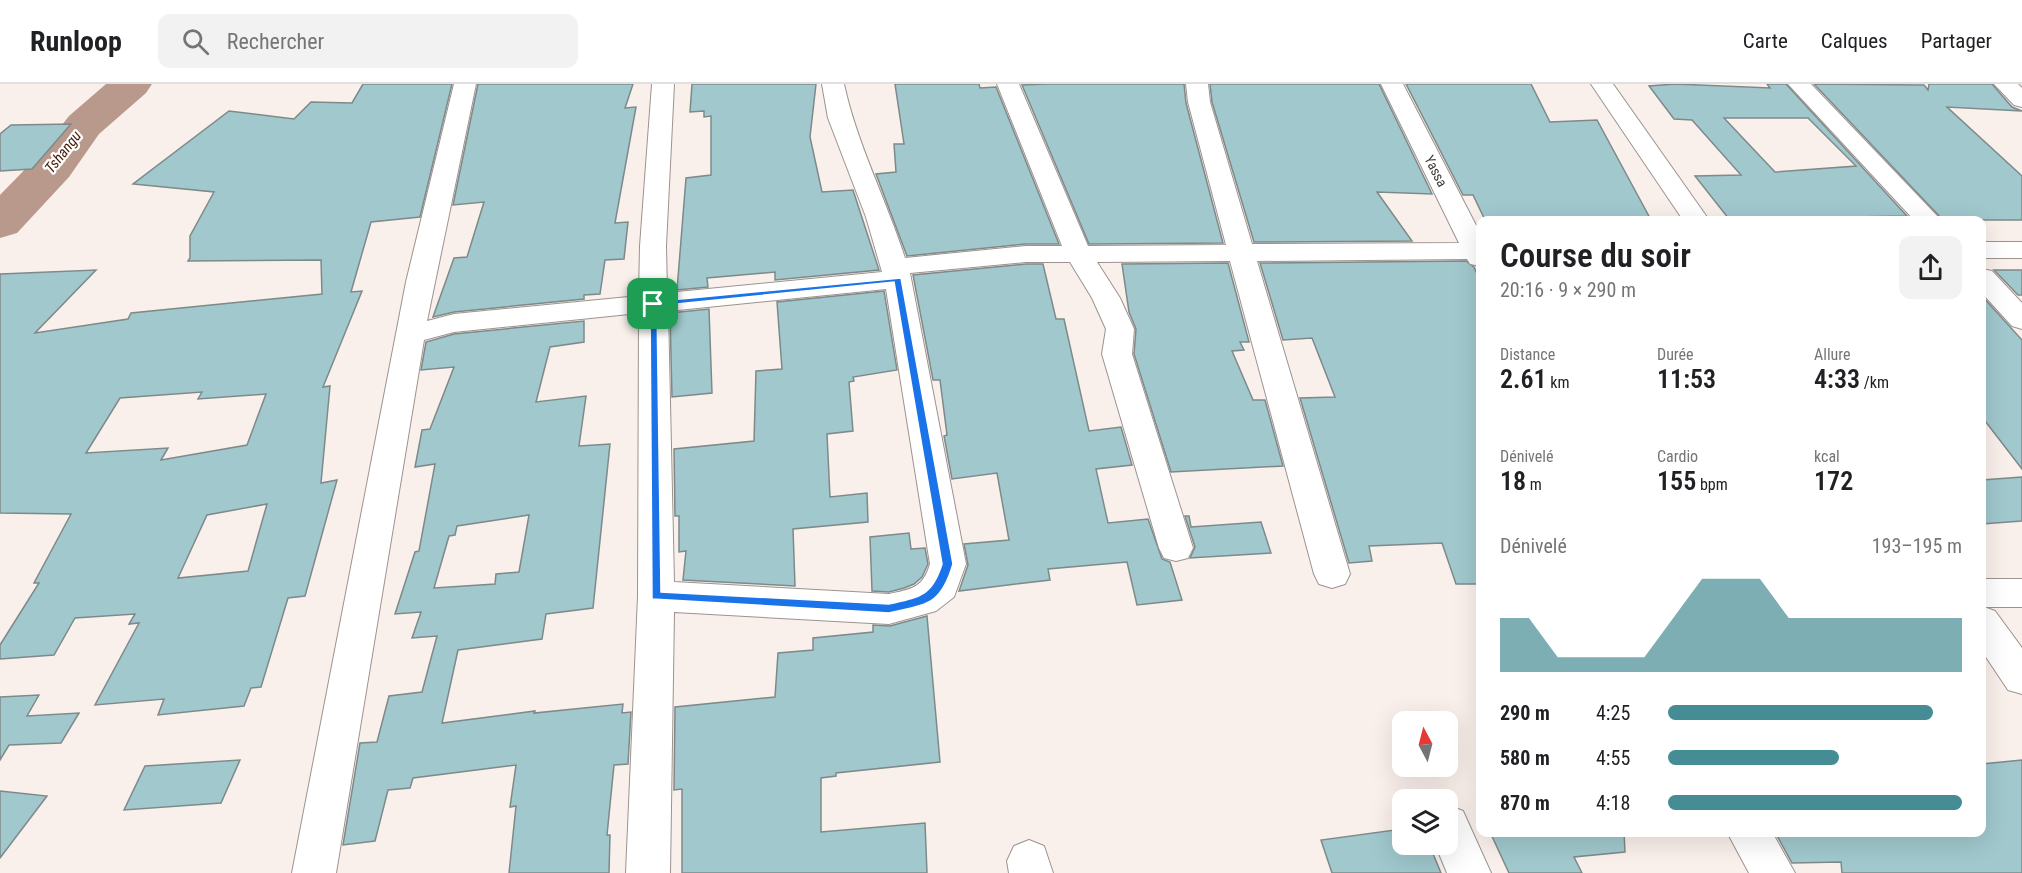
<!DOCTYPE html>
<html lang="fr">
<head>
<meta charset="utf-8">
<style>
  :root { --surface:#fff; --page:#f2f2f2; --text:#202124; --muted:#757577; --line:#e0e0e0; --accent:#458c94 }
  body { margin:0; font-family:"Roboto Condensed",sans-serif; background:var(--page); color:var(--text); height:100vh; display:flex; flex-direction:column; font-size:22px; white-space:nowrap }
  * { box-sizing:border-box; margin:0 }
  p { font-size:20px; color:var(--muted) }
  .icon { flex:none; width:33px; height:33px; fill:none; stroke:currentColor; stroke-width:2; stroke-linecap:round; stroke-linejoin:round }
  .map { position:relative; flex:1; overflow:hidden }
  .panel { position:absolute; left:1476px; top:132px; width:510px; height:621px; display:flex; flex-direction:column; background:var(--surface); border-radius:12px; box-shadow:0 6px 24px #0002 }
  .panel>* { flex:none }
  .needle { width:39px; rotate:353deg }
  .controls { position:absolute; left:1392px; top:627px; display:grid; gap:12px }
  .controls a { display:grid; place-items:center; width:66px; height:66px; border-radius:12px; background:var(--surface); box-shadow:0 6px 24px #0002; font-size:30px }
  .pin { position:absolute; display:grid; place-items:center; width:51px; height:51px; color:#fff; margin:-26px; border-radius:12px; box-shadow:0 3px 9px #0006 }
  .round { display:grid; place-items:center; flex:none; width:63px; height:63px; border-radius:12px; background:var(--page) }
  .overview { display:flex; align-items:center; justify-content:space-between; height:102px; padding:0 24px }
  h1 { font-size:33px; font-weight:600; line-height:45px }
  .metrics { display:grid; grid-template-columns:repeat(3,1fr); gap:9px; height:102px; padding:6px 24px }
  .metrics div { display:grid; align-content:center }
  .metrics b { font-size:26px; font-weight:600 }
  .metrics small { font-size:16px; font-weight:400 }
  .metrics p { font-size:16px }
  .chart { height:168px; padding:12px 24px }
  .chart p { display:flex; justify-content:space-between }
  .chart svg { width:100%; height:108px; margin-top:6px; fill:var(--accent); opacity:.7 }
  ul { padding:0 24px; list-style:none; font-size:20px }
  li { display:grid; grid-template-columns:96px 72px 1fr; align-items:center; height:45px }
  li i { height:15px; border-radius:8px; background:var(--accent) }
  header { display:flex; align-items:center; gap:36px; box-sizing:border-box; height:84px; padding:0 30px; background:var(--surface); border-bottom:2px solid var(--line) }
  header strong { font-size:28px }
  nav { display:flex; gap:33px; margin-inline-start:auto; font-size:21px }
  .search { width:420px; height:54px; background:var(--page); display:flex; align-items:center; gap:15px; box-sizing:border-box; padding:0 21px; border-radius:12px; color:var(--muted); font-size:22px }
  .map>svg:first-child { display:block }
  .lines { fill:none; stroke-linecap:round; stroke-linejoin:round }
  .river { fill:#b9998b; fill-rule:evenodd }
  .building { fill:#a0c8cd; stroke:#7e898a; stroke-width:1.5; fill-rule:evenodd }
  .street-casing { stroke:#9c938f; stroke-width:2 }
  .street { fill:#fff; fill-rule:evenodd }
  .route { fill:#1a73e8; stroke:#fff; stroke-width:1.5; fill-rule:evenodd }
  .labels { text-anchor:middle; dominant-baseline:central; stroke-width:4.5; stroke-linejoin:round; paint-order:stroke }
  .far-street-label { font-size:14px; fill:#3d3937; stroke:#fff }
  .far-water-label { font-size:15px; font-style:italic; fill:#451a04; stroke:#fff }
</style>
</head>
<body>
<header>
<strong>Runloop</strong>
<div class="search"><svg class="icon" aria-label="search" viewBox="0 0 24 24"><circle cx="10" cy="10" r="6"/><path d="M15 15l6 6"/></svg>Rechercher</div>
<nav><a>Carte</a><a>Calques</a><a>Partager</a></nav>
</header>
<div class="map">
<svg width="2022" height="789" viewBox="0 0 2022 789">
  <rect width="100%" height="100%" fill="#faf0eb"/>
  <g class="lines">
    <!-- river -->
    <path class="river" d="M 106,0 L 152,0 L 146,9 L 99,50 L 69,93 L 17,149 L 0,154 L 0,111 L 37,73 L 69,32 Z"/>
  </g>
  <!-- building -->
  <path class="building" d="M 363,0 L 452,0 L 420,133 L 371,138 L 351,208 L 362,207 L 323,303 L 330,302 L 321,399 L 337,396 L 305,512 L 288,514 L 261,603 L 251,604 L 244,622 L 158,631 L 164,615 L 95,621 L 139,539 L 129,540 L 135,530 L 75,534 L 54,571 L 0,575 L 0,561 L 39,499 L 34,499 L 71,430 L 0,429 L 0,190 L 96,186 L 35,249 L 128,235 L 131,229 L 322,210 L 321,176 L 188,177 L 190,174 L 190,152 L 214,108 L 133,100 L 229,27 L 294,35 L 311,18 L 352,19 ZM 202,308 L 198,315 L 266,310 L 247,361 L 161,376 L 168,364 L 86,369 L 120,314 ZM 267,420 L 248,487 L 178,494 L 207,431 Z
    M 478,0 L 633,0 L 625,24 L 636,23 L 615,139 L 628,138 L 624,175 L 605,176 L 600,210 L 584,211 L 584,215 L 454,228 L 433,233 L 454,174 L 467,173 L 484,118 L 453,121 Z
    M 692,0 L 816,0 L 810,53 L 822,108 L 853,106 L 879,186 L 775,196 L 775,188 L 707,194 L 708,203 L 677,206 L 686,94 L 711,91 L 711,32 L 704,33 L 704,27 L 690,28 Z
    M 895,0 L 979,0 L 980,4 L 996,3 L 1059,160 L 1026,160 L 907,172 L 876,90 L 896,88 L 894,60 L 904,60 Z
    M 1046,0 L 1184,0 L 1186,19 L 1223,159 L 1089,160 L 1022,1 Z
    M 1210,0 L 1379,0 L 1432,110 L 1377,108 L 1412,157 L 1254,158 L 1212,18 Z
    M 1406,0 L 1531,0 L 1550,38 L 1597,36 L 1651,136 L 1485,136 L 1473,111 L 1463,111 Z
    M 1675,0 L 1770,4 L 1767,0 L 1786,0 L 1907,132 L 1729,135 L 1695,92 L 1741,91 L 1692,36 L 1674,35 L 1649,2 ZM 1724,34 L 1808,34 L 1856,82 L 1775,88 Z
    M 1814,0 L 1924,1 L 1928,6 L 1929,0 L 1992,0 L 2012,23 L 2022,27 L 1947,23 L 2022,92 L 2022,136 L 1943,136 Z
    M 71,40 L 32,85 L 0,87 L 0,50 L 11,41 Z
    M 1466,177 L 1474,183 L 1480,197 L 1480,500 L 1456,500 L 1442,459 L 1369,462 L 1372,477 L 1349,479 L 1300,314 L 1335,313 L 1312,254 L 1283,256 L 1260,179 Z
    M 1228,179 L 1249,258 L 1240,258 L 1244,266 L 1232,267 L 1253,316 L 1265,316 L 1283,382 L 1171,388 L 1134,270 L 1136,245 L 1129,228 L 1122,180 Z
    M 1026,180 L 1043,180 L 1056,235 L 1064,235 L 1089,347 L 1121,343 L 1132,381 L 1096,385 L 1108,439 L 1148,435 L 1162,475 L 1170,478 L 1182,516 L 1137,521 L 1127,478 L 1048,485 L 1050,496 L 959,507 L 968,481 L 964,460 L 1009,456 L 997,389 L 952,395 L 944,352 L 947,351 L 940,296 L 933,296 L 913,191 Z
    M 1994,186 L 2022,186 L 2022,211 L 2018,211 Z
    M 884,207 L 897,286 L 853,293 L 854,297 L 849,298 L 853,347 L 827,350 L 830,413 L 867,409 L 868,438 L 793,445 L 795,502 L 683,496 L 686,467 L 679,468 L 679,432 L 675,432 L 674,365 L 754,357 L 756,287 L 782,285 L 777,218 Z
    M 1982,212 L 2022,256 L 2022,385 L 1982,333 Z
    M 709,225 L 712,309 L 672,313 L 670,229 Z
    M 584,237 L 584,258 L 550,263 L 536,318 L 586,312 L 579,362 L 610,360 L 593,524 L 546,530 L 542,555 L 458,566 L 442,639 L 535,627 L 534,629 L 623,620 L 622,629 L 631,628 L 628,680 L 614,681 L 607,751 L 610,751 L 609,789 L 509,789 L 516,722 L 510,723 L 516,681 L 413,694 L 410,704 L 388,706 L 375,757 L 343,761 L 360,659 L 377,658 L 389,612 L 422,608 L 437,552 L 412,554 L 421,528 L 395,530 L 415,468 L 419,467 L 435,380 L 415,383 L 422,346 L 430,345 L 454,283 L 421,286 L 426,258 L 454,250 ZM 529,431 L 519,488 L 496,490 L 495,500 L 434,504 L 449,452 L 455,451 L 457,442 Z
    M 2022,393 L 2022,437 L 1982,440 L 1982,396 Z
    M 1185,432 L 1189,432 L 1191,443 L 1261,438 L 1271,469 L 1190,474 L 1195,463 Z
    M 909,449 L 911,465 L 925,464 L 928,480 L 922,493 L 914,500 L 904,504 L 889,508 L 872,507 L 870,453 Z
    M 927,532 L 940,678 L 836,689 L 836,692 L 821,694 L 821,748 L 925,739 L 927,789 L 682,789 L 682,705 L 674,706 L 675,623 L 775,613 L 778,569 L 813,566 L 813,554 L 873,548 L 873,541 L 890,542 Z
    M 39,611 L 27,632 L 79,629 L 61,659 L 9,661 L 0,676 L 0,613 Z
    M 240,676 L 221,719 L 124,726 L 145,682 Z
    M 2022,676 L 2022,789 L 1842,789 L 1841,778 L 1792,779 L 1775,748 L 1982,748 L 1982,680 Z
    M 0,707 L 47,712 L 0,774 Z
    M 1402,745 L 1402,760 L 1429,760 L 1441,789 L 1332,789 L 1321,756 Z
    M 1490,748 L 1624,748 L 1625,768 L 1574,773 L 1582,789 L 1509,789 Z"/>
  <g class="lines">
    <defs>
      <path id="street" d="M 454,0 L 476,0 L 427,237 L 454,230 L 639,212 L 640,162 L 652,0 L 674,0 L 666,162 L 667,209 L 882,188 L 866,133 L 828,34 L 822,0 L 844,0 C 857,60 886,115 905,174 L 1026,162 L 1062,162 L 997,0 L 1019,0 L 1088,162 L 1226,161 L 1188,18 L 1186,0 L 1208,0 L 1210,18 L 1252,160 L 1459,159 L 1381,0 L 1403,0 L 1480,149 L 1480,182 L 1470,180 L 1467,175 L 1257,177 L 1350,490 L 1345,500 L 1332,504 L 1319,500 L 1314,490 L 1230,177 L 1097,178 L 1120,214 L 1134,245 L 1132,270 L 1193,464 L 1188,474 L 1176,477 L 1164,474 L 1159,464 L 1102,270 L 1106,245 L 1092,214 L 1070,178 L 1026,178 L 910,189 L 966,480 L 954,513 L 936,527 L 889,540 L 674,528 L 670,789 L 626,789 L 638,512 L 639,229 L 454,248 L 424,256 L 336,789 L 292,789 L 406,198 ZM 886,205 L 930,480 C 923,504 912,505 889,510 L 674,498 L 668,227 Z
        M 1591,0 L 1613,0 L 1709,136 L 1683,136 Z
        M 1788,0 L 1811,0 L 1941,136 L 1914,136 Z
        M 1994,0 L 2018,0 L 2022,4 L 2022,23 L 2014,21 Z
        M 1982,158 L 2022,158 L 2022,174 L 1982,174 Z
        M 1982,185 L 1992,187 L 2022,219 L 2022,245 L 2012,242 L 1982,209 Z
        M 1982,495 L 2022,495 L 2022,523 L 1984,523 L 1995,527 L 2022,564 L 2022,610 L 2008,606 L 1982,567 Z
        M 1448,721 L 1463,727 L 1491,789 L 1447,789 L 1435,760 L 1448,760 Z
        M 1727,748 L 1772,748 L 1795,789 L 1749,789 Z
        M 1029,756 L 1044,762 L 1053,789 L 1009,789 L 1007,777 L 1014,762 Z"/>
    </defs>
    <!-- street casing -->
    <use href="#street" class="street-casing"/>
    <!-- street -->
    <use href="#street" class="street"/>
  </g>
  <!-- route -->
  <path class="route" d="M 901,194 L 953,480 C 941,521 928,520 889,529 L 652,515 L 650,218 ZM 894,198 L 942,480 C 932,512 920,513 889,520 L 661,508 L 657,222 Z"/>
  <g class="labels">
    <!-- far-street labels -->
    <g class="far-street-label">
      <text transform="translate(1436 87) rotate(63)">Yassa</text>
    </g>
    <!-- far-water labels -->
    <g class="far-water-label">
      <text transform="translate(63 68) rotate(-52)">Tshangu</text>
    </g>
  </g>
</svg>
<div class="controls">
<a><svg class="needle" viewBox="-14 -14 28 28"><path d="M0-13l5 13h-10z" fill="#e53935"/><path d="M0 13l5-13h-10z" fill="#757577"/></svg></a>
<a><svg class="icon" aria-label="layers" viewBox="0 0 24 24"><path d="M12 4l9 5-9 5-9-5zM3 14l9 5 9-5"/></svg></a>
</div>
<div class="pin" style="left:653px;top:220px;background:#1e9e55"><svg class="icon" aria-label="arrive" viewBox="0 0 24 24"><path d="M6 21V4h12l-3 4 3 4H6"/></svg></div>
<section class="panel">
<div class="overview"><div><h1>Course du soir</h1><p>20:16 · 9 × 290 m</p></div><a class="round"><svg class="icon" aria-label="share" viewBox="0 0 24 24"><path d="M12 15V3M7 8l5-5 5 5M5 13v7h14v-7"/></svg></a></div>
<div class="metrics">
<div><p>Distance</p><b>2.61<small> km</small></b></div>
<div><p>Durée</p><b>11:53</b></div>
<div><p>Allure</p><b>4:33<small> /km</small></b></div>
</div>
<div class="metrics">
<div><p>Dénivelé</p><b>18<small> m</small></b></div>
<div><p>Cardio</p><b>155<small> bpm</small></b></div>
<div><p>kcal</p><b>172</b></div>
</div>
<div class="chart"><p><span>Dénivelé</span>193–195 m</p>
<svg viewBox="0 0 160 44" preserveAspectRatio="none"><path d="M0 44V22L10 22L20 38L30 38L40 38L50 38L60 22L70 6L80 6L90 6L100 22L110 22L120 22L130 22L140 22L150 22L160 22V44z"/></svg>
</div>
<ul>
<li><b>290 m</b>4:25<i style="width:90%"></i></li>
<li><b>580 m</b>4:55<i style="width:58%"></i></li>
<li><b>870 m</b>4:18<i style="width:100%"></i></li>
</ul>
</section>
</div>
</body>
</html>
